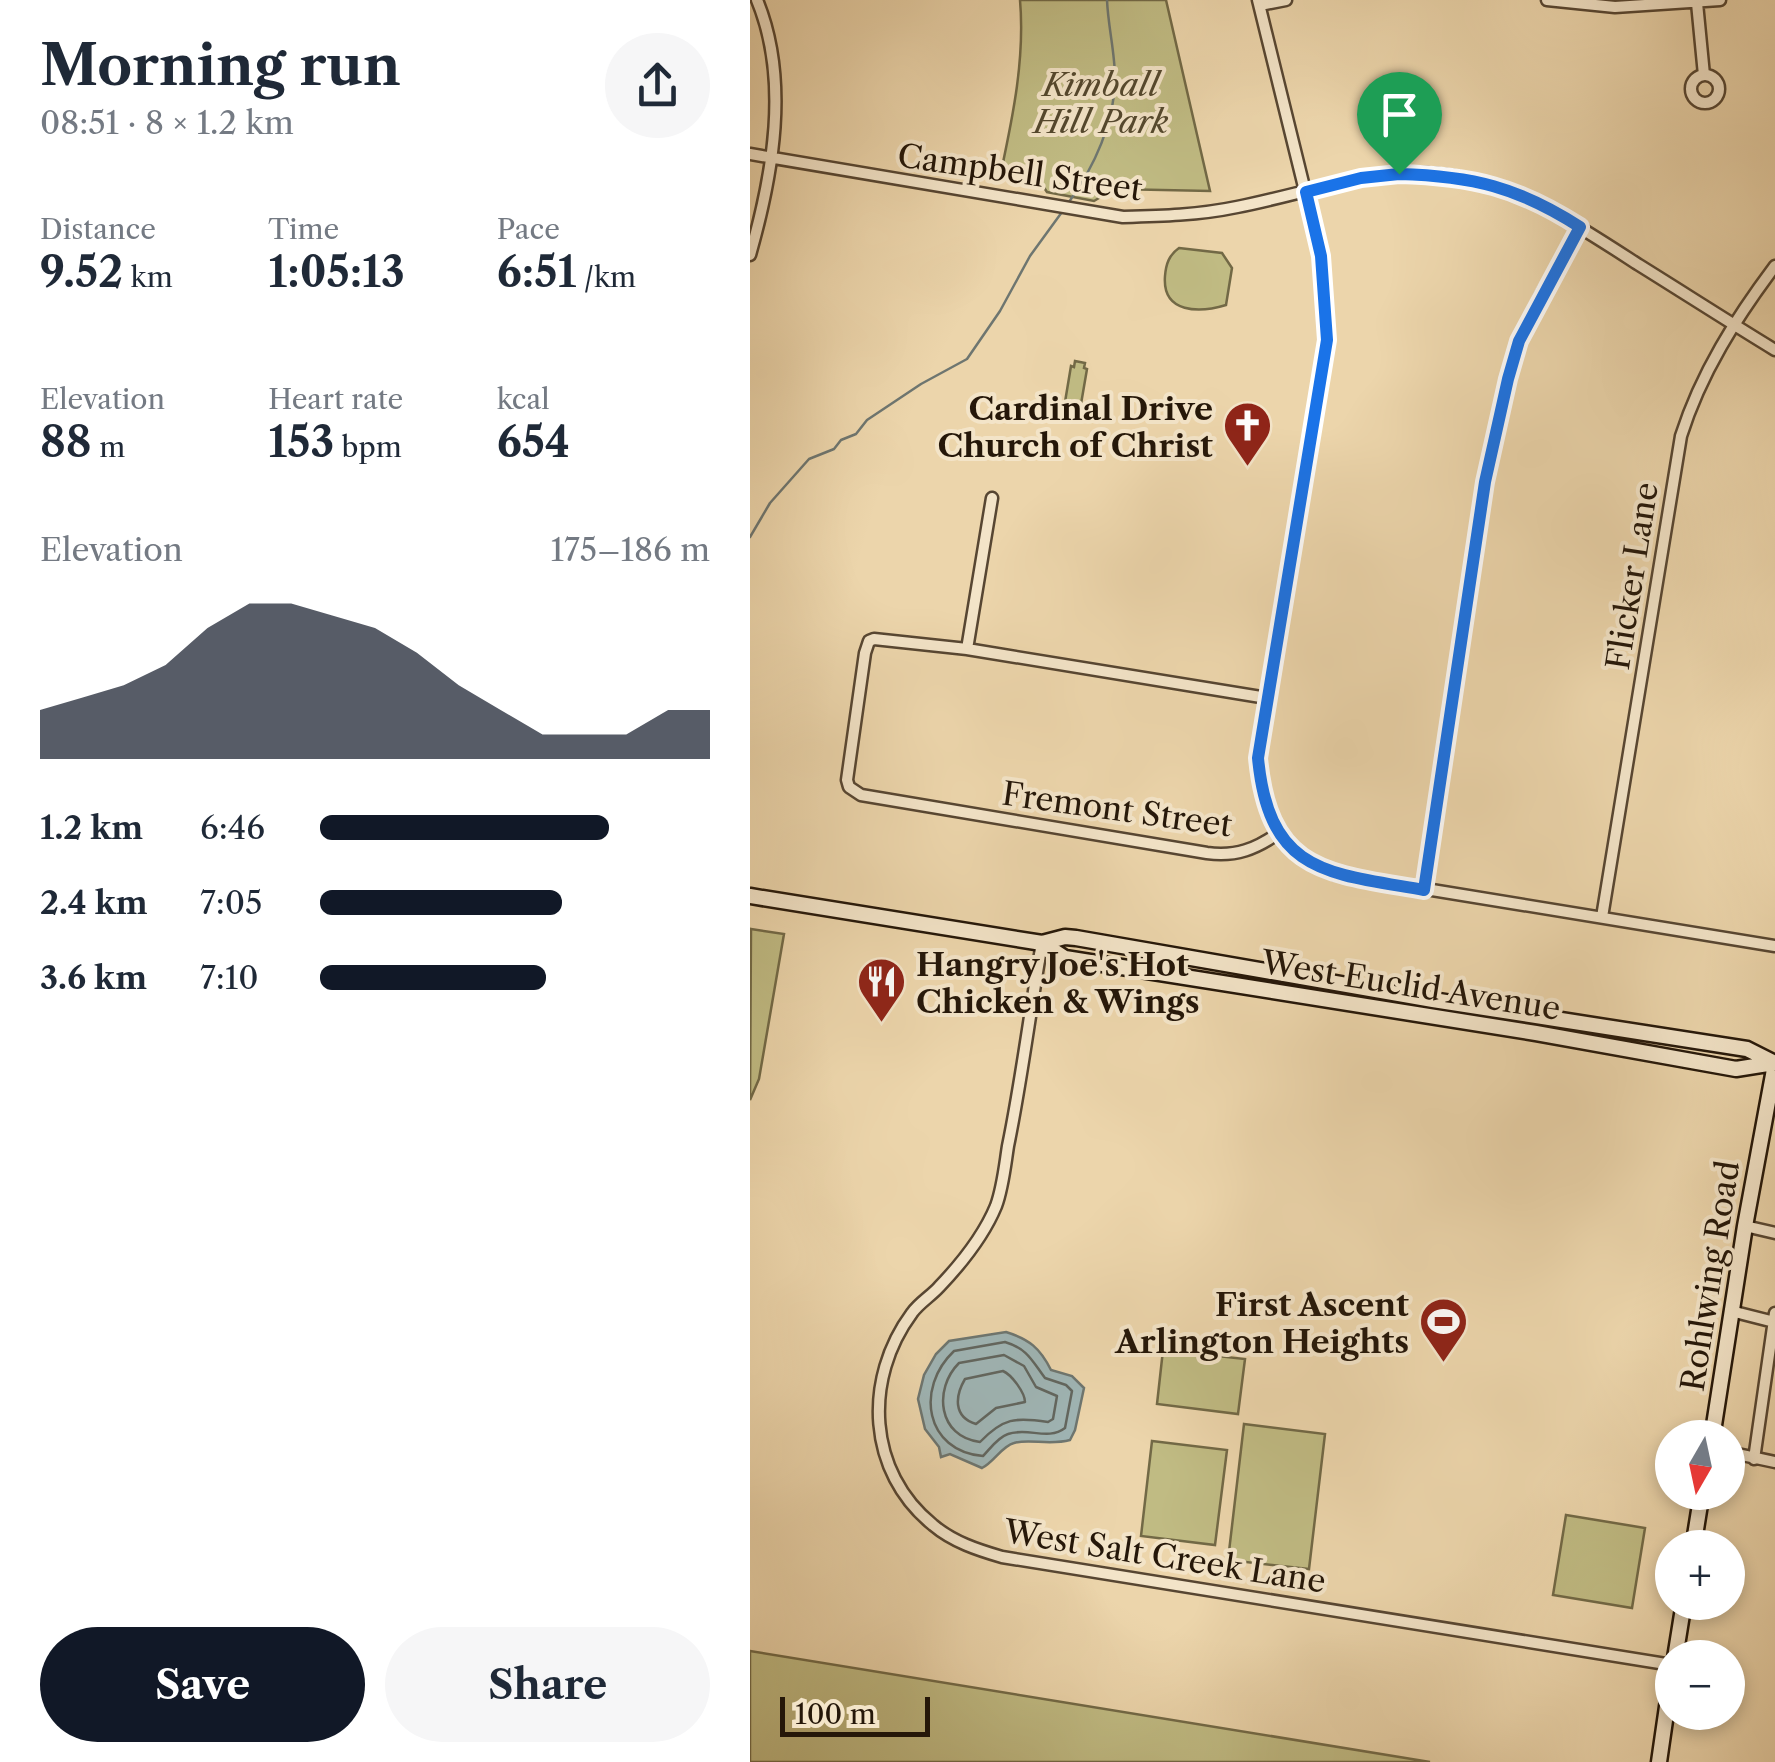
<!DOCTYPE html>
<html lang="en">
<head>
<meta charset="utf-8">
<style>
  :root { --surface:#fff; --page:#f6f6f7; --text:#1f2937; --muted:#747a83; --accent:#111827 }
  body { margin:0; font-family:"Libre Caslon Text",serif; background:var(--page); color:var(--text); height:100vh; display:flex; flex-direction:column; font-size:38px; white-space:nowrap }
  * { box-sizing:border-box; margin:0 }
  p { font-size:32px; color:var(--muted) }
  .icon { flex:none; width:55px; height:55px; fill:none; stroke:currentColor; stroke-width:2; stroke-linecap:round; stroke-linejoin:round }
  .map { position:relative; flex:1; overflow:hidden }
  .drawer { display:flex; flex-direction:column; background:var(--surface); width:750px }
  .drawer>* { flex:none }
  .needle { width:65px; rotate:189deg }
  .buttons { position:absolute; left:905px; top:1420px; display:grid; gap:20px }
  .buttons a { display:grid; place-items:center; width:90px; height:90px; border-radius:50%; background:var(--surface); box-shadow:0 5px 15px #0003; font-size:50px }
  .scale { position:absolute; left:30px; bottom:25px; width:150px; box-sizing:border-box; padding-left:10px; border:5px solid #251709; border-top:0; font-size:28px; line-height:35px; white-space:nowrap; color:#251709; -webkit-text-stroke:8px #f3e4c8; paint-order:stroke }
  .pin { position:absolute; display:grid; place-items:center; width:85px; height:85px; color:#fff; margin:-102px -42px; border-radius:50% 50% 50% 0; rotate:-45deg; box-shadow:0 0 10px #0007 }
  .pin .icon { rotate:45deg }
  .round { display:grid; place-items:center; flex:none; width:105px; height:105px; border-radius:52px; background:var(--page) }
  .summary { display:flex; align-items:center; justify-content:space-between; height:170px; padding:0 40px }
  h1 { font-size:55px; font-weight:800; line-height:75px }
  .stats { display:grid; grid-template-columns:repeat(3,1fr); gap:15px; height:170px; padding:10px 40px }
  .stats div { display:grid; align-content:center }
  .stats b { font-size:42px; font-weight:800 }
  .stats small { font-size:28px; font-weight:400 }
  .stats p { font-size:28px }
  .chart { height:280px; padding:20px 40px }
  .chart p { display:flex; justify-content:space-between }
  .chart svg { width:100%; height:180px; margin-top:10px; fill:var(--accent); opacity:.7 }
  .button { display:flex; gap:20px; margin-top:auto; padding:20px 40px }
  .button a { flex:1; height:115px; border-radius:60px; background:var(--accent); color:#fff; font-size:40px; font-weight:800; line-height:115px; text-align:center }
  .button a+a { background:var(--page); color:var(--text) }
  ul { padding:0 40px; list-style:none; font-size:32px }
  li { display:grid; grid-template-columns:160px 120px 1fr; align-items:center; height:75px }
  li i { height:25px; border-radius:12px; background:var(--accent) }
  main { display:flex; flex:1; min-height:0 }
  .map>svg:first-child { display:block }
  .green { fill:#c0bb83; stroke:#726946; stroke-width:2.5 }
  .water { fill:#9fb5b5; stroke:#6e7670; stroke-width:2.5 }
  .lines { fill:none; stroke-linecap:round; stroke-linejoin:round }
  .shore { stroke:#62665f; stroke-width:2.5 }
  .stream { stroke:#6e7670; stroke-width:2.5 }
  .street-casing { stroke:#574632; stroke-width:15 }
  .secondary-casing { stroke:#251709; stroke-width:19 }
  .street { stroke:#f3e4c8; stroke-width:10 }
  .secondary { stroke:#f3e4c8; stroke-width:14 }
  .route-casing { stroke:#fff; stroke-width:20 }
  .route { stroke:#1a73e8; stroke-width:12 }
  .labels { text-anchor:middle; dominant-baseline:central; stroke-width:8; stroke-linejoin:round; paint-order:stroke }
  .park-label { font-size:32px; font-style:italic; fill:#54482e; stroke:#f3e4c8 }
  .street-label { font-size:32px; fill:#251709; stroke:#f3e4c8 }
  .poi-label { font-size:32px; font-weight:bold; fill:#251709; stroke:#f3e4c8; text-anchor:end }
</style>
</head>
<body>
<main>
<section class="drawer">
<div class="summary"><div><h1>Morning run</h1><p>08:51 · 8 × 1.2 km</p></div><a class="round"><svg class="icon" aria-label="share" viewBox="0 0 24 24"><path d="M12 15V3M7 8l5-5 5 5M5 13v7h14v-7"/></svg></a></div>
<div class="stats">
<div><p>Distance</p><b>9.52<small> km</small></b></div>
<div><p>Time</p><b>1:05:13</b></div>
<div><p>Pace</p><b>6:51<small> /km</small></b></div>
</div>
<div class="stats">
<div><p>Elevation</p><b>88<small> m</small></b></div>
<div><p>Heart rate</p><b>153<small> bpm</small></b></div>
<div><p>kcal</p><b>654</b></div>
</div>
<div class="chart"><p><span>Elevation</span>175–186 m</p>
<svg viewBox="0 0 160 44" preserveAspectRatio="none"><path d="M0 44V32L10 29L20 26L30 21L40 12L50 6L60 6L70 9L80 12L90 18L100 26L110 32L120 38L130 38L140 38L150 32L160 32V44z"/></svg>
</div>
<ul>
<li><b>1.2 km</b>6:46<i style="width:74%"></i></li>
<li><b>2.4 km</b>7:05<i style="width:62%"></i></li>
<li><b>3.6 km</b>7:10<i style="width:58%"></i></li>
</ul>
<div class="button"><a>Save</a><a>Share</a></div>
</section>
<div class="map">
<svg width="1025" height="1762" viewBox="0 0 1025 1762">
  <rect width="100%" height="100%" fill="#ecd5ab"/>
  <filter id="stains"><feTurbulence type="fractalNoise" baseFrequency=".002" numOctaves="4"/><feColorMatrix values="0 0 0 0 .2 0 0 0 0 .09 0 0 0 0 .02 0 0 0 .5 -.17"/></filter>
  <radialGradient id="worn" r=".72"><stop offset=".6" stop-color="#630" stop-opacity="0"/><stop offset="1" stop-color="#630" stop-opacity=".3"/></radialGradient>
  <!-- green -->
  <path class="green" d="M 270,0 L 416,0 L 460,191 L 364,189 L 344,201 L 297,192 L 289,180 L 251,172 C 263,116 275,58 270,0 Z
    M 429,248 L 472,253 L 482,268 L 476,305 C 450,313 412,314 415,276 C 416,264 419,255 429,248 Z
    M 325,361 L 335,363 L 334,368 L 337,369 L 331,404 L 328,404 L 327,410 L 317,408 L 318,403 L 315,402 L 321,366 L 324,367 Z
    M 1,929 L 34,934 L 9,1079 L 0,1100 Z
    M 413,1350 L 495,1359 L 488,1414 L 407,1404 Z
    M 494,1424 L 575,1434 L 559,1569 L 478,1560 Z
    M 402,1441 L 477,1450 L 465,1545 L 391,1536 Z
    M 816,1515 L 895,1528 L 882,1608 L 803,1595 Z
    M 0,1651 L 680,1762 L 0,1762 Z"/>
  <!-- water -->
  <path class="water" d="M 256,1332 C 279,1339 290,1348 301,1370 L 322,1376 L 334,1388 L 325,1430 L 320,1440 C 298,1446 280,1438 264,1443 C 252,1446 244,1462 232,1468 L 200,1454 L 191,1457 L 189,1447 L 175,1429 L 168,1399 L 174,1375 L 186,1354 L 199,1341 Z"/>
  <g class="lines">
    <!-- shore -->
    <path class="shore" d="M 255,1342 C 278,1349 282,1361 295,1378 L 316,1385 L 322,1391 L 315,1428 C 298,1441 278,1427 258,1434 C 248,1437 240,1449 233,1456 C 175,1451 165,1388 204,1351 Z
      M 254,1355 L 274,1366 L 286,1387 L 307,1396 L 303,1419 L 298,1422 C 265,1417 253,1418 230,1442 C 188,1437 183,1389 209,1363 Z
      M 253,1371 C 262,1375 275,1393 275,1402 L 246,1408 L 226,1424 C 203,1417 205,1396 215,1379 Z"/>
    <!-- stream -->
    <path class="stream" d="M 319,202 C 344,167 365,122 365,78 C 365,53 358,26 357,0
      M 0,537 L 20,503 L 59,459 L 84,449 L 91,440 L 106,434 L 117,420 L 171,384 L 217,359 L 250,311 L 280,256 L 312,212"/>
    <defs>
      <path id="street" d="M 508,0 L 571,256 L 577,340 L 508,758 L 513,796 L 530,832
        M 797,0 L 865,7 L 970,0
        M 947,3 L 954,75
        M 510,5 L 536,0
        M941 89a14 14 0 1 1 28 0a14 14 0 1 1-28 0Z
        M 0,154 L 373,217 C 411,216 449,215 487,207 C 539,197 591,179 644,174 C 739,165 813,216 889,265 C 934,293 979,322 1025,350
        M 0,255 C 23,174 40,80 7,0
        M 217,649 L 242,498
        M 517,698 L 217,649 L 124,639 L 119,641 L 115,653 L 97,780 L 99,787 L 111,795 L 457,853 C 486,857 506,849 530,832 C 545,853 559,865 584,874 L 1025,946
        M 674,890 L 735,482 L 758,379 L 769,341 L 790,297 L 830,227
        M 852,917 L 931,436 C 951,373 986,318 1025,266
        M 292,943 C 280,1010 272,1078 258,1146 C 255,1165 253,1187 246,1206 C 234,1235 211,1264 189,1287 C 181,1296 169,1303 162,1313 C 113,1379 117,1472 183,1525 C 203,1542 228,1550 252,1557 L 922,1665
        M 995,1226 L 1025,1233
        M 981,1311 L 1024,1322
        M 978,1452 L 1025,1462
        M 1004,1459 L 1025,1313"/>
      <path id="secondary" d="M 0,896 L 292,943 L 315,937 L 326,938 L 683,1000 L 997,1049 L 1025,1063
        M 292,943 L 315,958 L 786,1033 L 986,1069 L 1024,1063
        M 962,1438 L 995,1226 L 1025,1064
        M 943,1548 L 952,1492
        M 925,1658 L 934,1602
        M 909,1762 L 922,1672"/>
    </defs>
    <!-- street casing -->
    <use href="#street" class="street-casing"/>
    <!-- secondary casing -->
    <use href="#secondary" class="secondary-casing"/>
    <!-- street -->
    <use href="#street" class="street"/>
    <!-- secondary -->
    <use href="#secondary" class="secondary"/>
  </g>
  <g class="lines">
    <defs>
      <path id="route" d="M 649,174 C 722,176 768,187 830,227 L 769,341 L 758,379 L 735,482 L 674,890 C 578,873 519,874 508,758 L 577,340 L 571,256 L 556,192 L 611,178 Z"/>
    </defs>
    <!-- route casing -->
    <use href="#route" class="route-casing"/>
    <!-- route -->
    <use href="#route" class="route"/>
  </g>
  <!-- icons -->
  <defs>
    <symbol id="church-pin" viewBox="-11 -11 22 30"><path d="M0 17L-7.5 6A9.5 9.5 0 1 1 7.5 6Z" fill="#8f2418" stroke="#f3e4c8"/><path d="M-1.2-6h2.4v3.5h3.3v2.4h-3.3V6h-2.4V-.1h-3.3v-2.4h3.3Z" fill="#fff"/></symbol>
    <symbol id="restaurant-pin" viewBox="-11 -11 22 30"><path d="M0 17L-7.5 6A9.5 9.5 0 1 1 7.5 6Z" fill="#8f2418" stroke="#f3e4c8"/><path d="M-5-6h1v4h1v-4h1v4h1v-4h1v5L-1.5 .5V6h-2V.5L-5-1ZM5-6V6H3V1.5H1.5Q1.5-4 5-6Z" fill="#fff"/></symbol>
    <symbol id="stadium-pin" viewBox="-11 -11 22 30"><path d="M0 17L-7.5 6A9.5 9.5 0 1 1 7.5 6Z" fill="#8f2418" stroke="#f3e4c8"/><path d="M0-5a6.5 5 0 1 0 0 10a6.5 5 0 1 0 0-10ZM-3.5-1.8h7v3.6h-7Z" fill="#fff"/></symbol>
  </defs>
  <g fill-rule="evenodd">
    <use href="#church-pin" x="470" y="398" width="55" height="75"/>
    <use href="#restaurant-pin" x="104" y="954" width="55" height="75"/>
    <use href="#stadium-pin" x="666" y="1294" width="55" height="75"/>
  </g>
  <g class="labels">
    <!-- park labels -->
    <g class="park-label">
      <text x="351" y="84">Kimball<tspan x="351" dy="37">Hill Park</tspan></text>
    </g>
    <!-- street labels -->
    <g class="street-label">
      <text transform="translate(270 172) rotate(8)">Campbell Street</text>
      <text transform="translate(882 576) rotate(-81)">Flicker Lane</text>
      <text transform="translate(367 809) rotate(8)">Fremont Street</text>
      <text transform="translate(661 985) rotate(9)">West Euclid Avenue</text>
      <text transform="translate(960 1276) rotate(-81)">Rohlwing Road</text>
      <text transform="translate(415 1556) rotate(9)">West Salt Creek Lane</text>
    </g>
    <!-- poi labels -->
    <g class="poi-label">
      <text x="463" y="408">Cardinal Drive<tspan x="463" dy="37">Church of Christ</tspan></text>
      <text x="166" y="964" text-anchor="start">Hangry Joe's Hot<tspan x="166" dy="37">Chicken &amp; Wings</tspan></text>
      <text x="659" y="1304">First Ascent<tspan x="659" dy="37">Arlington Heights</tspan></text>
    </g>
  </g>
  <rect width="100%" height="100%" filter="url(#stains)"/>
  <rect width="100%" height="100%" fill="url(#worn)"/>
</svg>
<div class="buttons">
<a><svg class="needle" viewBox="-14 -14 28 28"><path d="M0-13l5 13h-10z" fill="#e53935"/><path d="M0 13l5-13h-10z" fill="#747a83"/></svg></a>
<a>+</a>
<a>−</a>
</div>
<div class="scale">100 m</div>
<div class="pin" style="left:649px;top:174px;background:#1e9e55"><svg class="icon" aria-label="arrive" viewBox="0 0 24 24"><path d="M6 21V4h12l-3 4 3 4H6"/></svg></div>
</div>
</main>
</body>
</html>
